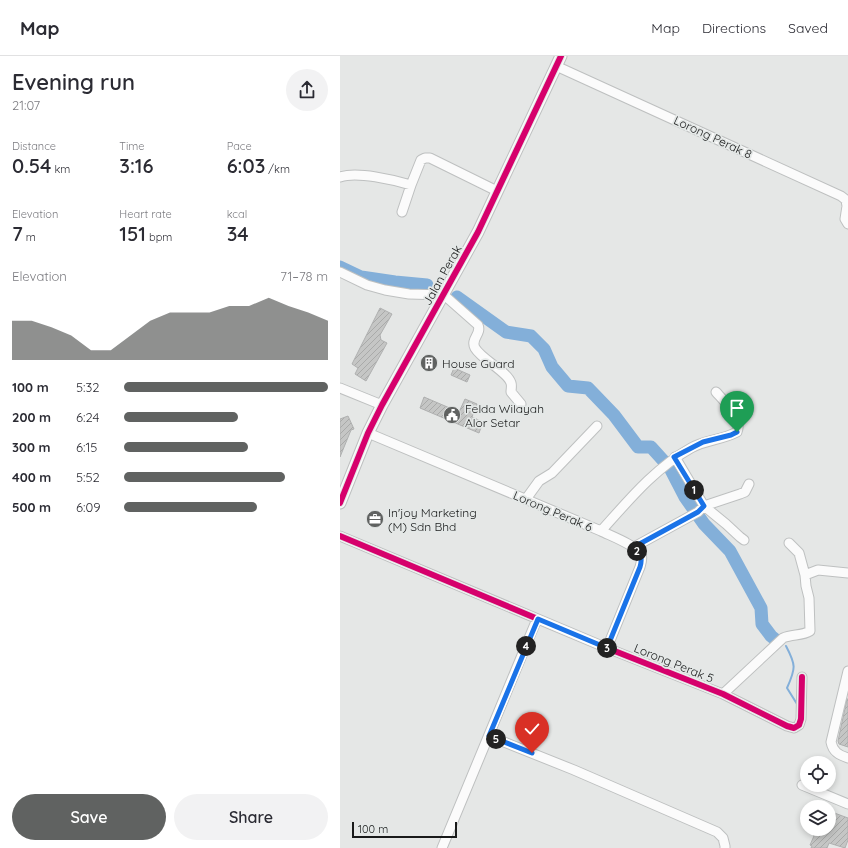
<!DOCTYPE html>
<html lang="en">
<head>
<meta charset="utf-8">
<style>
  :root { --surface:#fff; --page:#f2f2f3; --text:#2b2b33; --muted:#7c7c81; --line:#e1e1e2; --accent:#606261 }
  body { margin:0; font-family:Quicksand,sans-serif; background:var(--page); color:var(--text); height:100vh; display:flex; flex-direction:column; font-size:15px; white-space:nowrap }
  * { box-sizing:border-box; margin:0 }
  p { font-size:13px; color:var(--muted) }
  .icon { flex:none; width:22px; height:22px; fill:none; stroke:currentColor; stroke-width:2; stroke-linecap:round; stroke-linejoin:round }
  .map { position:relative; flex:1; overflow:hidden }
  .drawer { display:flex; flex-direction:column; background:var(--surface); width:340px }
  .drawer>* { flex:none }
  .fabs { position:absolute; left:460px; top:700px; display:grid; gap:8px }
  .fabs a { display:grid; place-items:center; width:36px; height:36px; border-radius:50%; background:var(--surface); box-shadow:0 2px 6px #0003; font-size:20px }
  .scale { position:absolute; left:12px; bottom:10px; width:105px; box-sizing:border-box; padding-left:4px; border:2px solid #191a1a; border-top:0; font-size:11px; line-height:14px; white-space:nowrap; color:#191a1a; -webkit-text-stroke:3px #e4e8e7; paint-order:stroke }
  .pin { position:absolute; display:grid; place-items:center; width:34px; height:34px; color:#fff; margin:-41px -17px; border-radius:50% 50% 50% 0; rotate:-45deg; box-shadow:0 0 4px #0007 }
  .pin .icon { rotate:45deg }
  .km { position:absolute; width:20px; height:20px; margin:-10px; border-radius:50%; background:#222; color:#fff; font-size:11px; line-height:20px; text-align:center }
  .round { display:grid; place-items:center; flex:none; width:42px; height:42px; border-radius:21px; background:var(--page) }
  .headline { display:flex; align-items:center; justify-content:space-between; height:68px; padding:0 12px }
  h1 { font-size:22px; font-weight:600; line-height:30px }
  .figures { display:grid; grid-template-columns:repeat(3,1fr); gap:6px; height:68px; padding:4px 12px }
  .figures div { display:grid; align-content:center }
  .figures b { font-size:20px; font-weight:600 }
  .figures small { font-size:11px; font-weight:400 }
  .figures p { font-size:11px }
  .chart { height:112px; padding:8px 12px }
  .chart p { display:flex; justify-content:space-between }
  .chart svg { width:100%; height:72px; margin-top:4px; fill:var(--accent); opacity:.7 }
  .primary-button { display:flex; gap:8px; margin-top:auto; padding:8px 12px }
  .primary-button a { flex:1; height:46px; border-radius:24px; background:var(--accent); color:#fff; font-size:16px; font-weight:600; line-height:46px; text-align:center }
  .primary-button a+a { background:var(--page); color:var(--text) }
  ul { padding:0 12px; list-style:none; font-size:13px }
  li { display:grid; grid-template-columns:64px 48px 1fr; align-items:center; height:30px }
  li i { height:10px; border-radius:5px; background:var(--accent) }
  header { display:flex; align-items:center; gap:24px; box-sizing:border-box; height:56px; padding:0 20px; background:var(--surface); border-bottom:1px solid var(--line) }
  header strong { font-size:19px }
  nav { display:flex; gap:22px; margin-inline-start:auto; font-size:14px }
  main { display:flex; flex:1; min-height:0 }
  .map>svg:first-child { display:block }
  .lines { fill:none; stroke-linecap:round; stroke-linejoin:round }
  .stream { stroke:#83afd9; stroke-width:2 }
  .river { stroke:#83afd9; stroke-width:13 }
  .building { fill:url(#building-hatch); stroke:#afb0b0 }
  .minor-casing { stroke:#bec0c0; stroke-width:11 }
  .tertiary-casing { stroke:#bec0c0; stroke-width:13 }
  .minor { stroke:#fbfbfb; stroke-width:9 }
  .tertiary { stroke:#fbfbfb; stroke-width:11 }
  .cycleway-casing { stroke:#e4e8e7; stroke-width:8 }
  .cycleway { stroke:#d6006c; stroke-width:6 }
  .route-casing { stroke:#fff; stroke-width:8 }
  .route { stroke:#1a73e8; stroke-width:5 }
  .labels { text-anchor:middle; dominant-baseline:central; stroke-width:3.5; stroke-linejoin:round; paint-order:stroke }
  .street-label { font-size:12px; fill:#191a1a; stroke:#e4e8e7 }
  .poi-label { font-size:12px; fill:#191a1a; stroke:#e4e8e7; text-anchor:start }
</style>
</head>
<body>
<header>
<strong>Map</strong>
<nav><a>Map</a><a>Directions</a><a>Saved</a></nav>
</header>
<main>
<section class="drawer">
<div class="headline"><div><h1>Evening run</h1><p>21:07</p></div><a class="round"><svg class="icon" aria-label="share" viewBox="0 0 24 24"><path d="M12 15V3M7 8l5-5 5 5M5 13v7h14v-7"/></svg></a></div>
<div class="figures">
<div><p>Distance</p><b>0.54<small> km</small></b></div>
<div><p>Time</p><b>3:16</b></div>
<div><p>Pace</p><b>6:03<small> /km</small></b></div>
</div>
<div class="figures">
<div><p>Elevation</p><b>7<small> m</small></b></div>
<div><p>Heart rate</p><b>151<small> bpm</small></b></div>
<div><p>kcal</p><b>34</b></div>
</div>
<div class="chart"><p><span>Elevation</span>71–78 m</p>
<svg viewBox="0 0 160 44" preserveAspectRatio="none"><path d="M0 44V20L10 20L20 24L30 29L40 38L50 38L60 29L70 20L80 15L90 15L100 15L110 11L120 11L130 6L140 11L150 15L160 20V44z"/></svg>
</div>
<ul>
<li><b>100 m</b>5:32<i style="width:100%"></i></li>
<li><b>200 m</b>6:24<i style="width:56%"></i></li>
<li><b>300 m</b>6:15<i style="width:61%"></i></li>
<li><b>400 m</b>5:52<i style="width:79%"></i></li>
<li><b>500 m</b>6:09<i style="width:65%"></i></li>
</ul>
<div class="primary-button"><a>Save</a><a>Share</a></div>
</section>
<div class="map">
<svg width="508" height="792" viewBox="0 0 508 792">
  <defs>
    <pattern id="building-hatch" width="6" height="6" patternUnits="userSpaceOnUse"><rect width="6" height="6" fill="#c5c6c5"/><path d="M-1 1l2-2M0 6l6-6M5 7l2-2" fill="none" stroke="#a9aaa9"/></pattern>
  </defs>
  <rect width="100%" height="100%" fill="#e5e7e6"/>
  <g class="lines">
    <!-- stream -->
    <path class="stream" d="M 446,590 C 456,609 456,612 447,632 L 457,648"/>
    <!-- river -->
    <path class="river" d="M 0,211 L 21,221 L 55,226 L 87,229
      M 117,241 L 166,276 L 191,280 L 204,293 L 212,311 L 228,330 L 248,332 L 274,359 L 298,391 L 311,391 L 330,412 L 345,441 L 364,468 L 390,495 L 421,552 L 422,568 L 431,580 L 436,584"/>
  </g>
  <!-- building -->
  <path class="building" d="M 40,252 L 52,258 L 40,279 L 41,284 L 47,287 L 26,325 L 15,318 L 18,312 L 12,308 Z
    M 114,312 L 130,319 L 127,326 L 111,319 Z
    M 84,341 L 119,356 L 125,343 L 137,348 L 132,361 L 143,366 L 139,377 L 80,352 Z
    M 8,360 L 14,373 L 11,374 L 0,401 L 0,363 Z
    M 507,643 L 508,643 L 508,691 L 499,688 L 498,685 Z
    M 489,755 L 508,762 L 508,784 L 505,792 L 489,787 L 487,792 L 471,792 L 472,790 L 470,789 L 474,780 L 473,779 L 475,773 L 489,773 Z"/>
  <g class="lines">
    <defs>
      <path id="minor" d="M 216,10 L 501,140 L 506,144 L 507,150 L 505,163 L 508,168
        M 0,121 C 17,115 54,124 71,129 L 81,104 L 85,102 L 90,102 L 157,135
        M 62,156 L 71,129
        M 0,216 L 27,229 L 45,234 L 69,238 L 104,239 L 138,269 C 142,278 130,283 135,292 C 142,304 167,315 171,327 C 172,330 171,333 171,336 L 181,348
        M 0,332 L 42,349
        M 28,377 L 261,475 C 271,480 295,489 301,498 C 303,502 301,507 300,511 L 267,592
        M 335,401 L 364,450 L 386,468 L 400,481 L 404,484
        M 186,443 L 199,425 L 212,417 L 257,370
        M 261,475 C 288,445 315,412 351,392 C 365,384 382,384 397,376 C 403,363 384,345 376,336
        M 0,480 L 267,592 L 383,638 L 447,670 L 454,672 L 459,669 L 461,663 L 462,621
        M 449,487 L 459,497 L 465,519
        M 294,491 L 358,456 L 364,450 L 400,438 L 405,436 L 409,428
        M 508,615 L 491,686 C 493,696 499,699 508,702
        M 383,638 L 443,582 C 452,578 462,580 470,575 L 469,542 L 466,530 L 465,519 L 478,514 L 508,517
        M 149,680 L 234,714 L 377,776 L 383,782 L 385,790 L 385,792
        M 462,729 L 508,748
        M 102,792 L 197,563"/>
      <path id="tertiary" d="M 0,447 L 28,377 L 42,349 L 138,176 L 221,0"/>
    </defs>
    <!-- minor casing -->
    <use href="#minor" class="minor-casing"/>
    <!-- tertiary casing -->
    <use href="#tertiary" class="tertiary-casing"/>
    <!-- minor -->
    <use href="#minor" class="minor"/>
    <!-- tertiary -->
    <use href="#tertiary" class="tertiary"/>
    <defs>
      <path id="cycleway" d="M 0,447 L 28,377 L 42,349 L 138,176 L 221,0
        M 0,480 L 267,592 L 383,638 L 447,670 L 454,672 L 459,669 L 461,663 L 462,621"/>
    </defs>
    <!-- cycleway casing -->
    <use href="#cycleway" class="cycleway-casing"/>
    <!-- cycleway -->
    <use href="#cycleway" class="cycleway"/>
  </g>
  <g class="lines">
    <defs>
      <path id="route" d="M 192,697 L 149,680 L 198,563 L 267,592 L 300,511 C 303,501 300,498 294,491 L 358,456 L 364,450 L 334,401 L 363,386 L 391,379 L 397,376"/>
    </defs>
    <!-- route casing -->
    <use href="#route" class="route-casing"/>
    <!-- route -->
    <use href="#route" class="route"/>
  </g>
  <!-- icons -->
  <defs>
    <symbol id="building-disc" viewBox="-11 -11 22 22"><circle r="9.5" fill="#606261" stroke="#e4e8e7"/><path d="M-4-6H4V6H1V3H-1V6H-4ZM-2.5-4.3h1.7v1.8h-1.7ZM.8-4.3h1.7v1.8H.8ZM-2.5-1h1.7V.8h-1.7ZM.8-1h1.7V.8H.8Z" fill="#fff"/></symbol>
    <symbol id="civic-disc" viewBox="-11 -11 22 22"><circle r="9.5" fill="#606261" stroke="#e4e8e7"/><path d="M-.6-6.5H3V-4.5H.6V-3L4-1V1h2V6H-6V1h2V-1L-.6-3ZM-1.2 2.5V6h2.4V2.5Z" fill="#fff"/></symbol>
    <symbol id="office-disc" viewBox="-11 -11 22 22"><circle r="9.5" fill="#606261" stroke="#e4e8e7"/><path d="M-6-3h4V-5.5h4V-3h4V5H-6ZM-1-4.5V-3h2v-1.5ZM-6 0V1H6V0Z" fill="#fff"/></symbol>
  </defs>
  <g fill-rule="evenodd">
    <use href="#building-disc" x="79" y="297" width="20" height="20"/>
    <use href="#civic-disc" x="102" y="349" width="20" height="20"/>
    <use href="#office-disc" x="25" y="453" width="20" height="20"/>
  </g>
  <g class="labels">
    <!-- street labels -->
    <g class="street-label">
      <text transform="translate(373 81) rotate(25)">Lorong Perak 8</text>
      <text transform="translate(102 219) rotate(-61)">Jalan Perak</text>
      <text transform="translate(213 455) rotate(23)">Lorong Perak 6</text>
      <text transform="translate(334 607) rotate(22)">Lorong Perak 5</text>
    </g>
    <!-- poi labels -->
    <g class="poi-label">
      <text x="102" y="307">House Guard</text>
      <text x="125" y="352">Felda Wilayah<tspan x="125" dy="14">Alor Setar</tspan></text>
      <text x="48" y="456">In'joy Marketing<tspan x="48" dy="14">(M) Sdn Bhd</tspan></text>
    </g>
  </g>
</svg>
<div class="fabs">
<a><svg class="icon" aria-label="locate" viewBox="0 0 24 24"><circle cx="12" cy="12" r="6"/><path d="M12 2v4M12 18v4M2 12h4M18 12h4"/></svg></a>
<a><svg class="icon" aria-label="layers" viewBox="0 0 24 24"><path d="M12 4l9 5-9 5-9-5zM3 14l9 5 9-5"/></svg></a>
</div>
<div class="scale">100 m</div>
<div class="pin" style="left:397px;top:376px;background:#1e9e55"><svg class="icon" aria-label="arrive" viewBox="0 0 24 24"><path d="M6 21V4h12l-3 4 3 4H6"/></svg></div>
<div class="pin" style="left:192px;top:697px;background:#d93025"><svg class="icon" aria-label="check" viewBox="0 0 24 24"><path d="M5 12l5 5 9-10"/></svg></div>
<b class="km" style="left:354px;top:434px">1</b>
<b class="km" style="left:297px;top:495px">2</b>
<b class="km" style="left:267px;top:592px">3</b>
<b class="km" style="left:186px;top:590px">4</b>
<b class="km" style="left:156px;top:683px">5</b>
</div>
</main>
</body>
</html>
